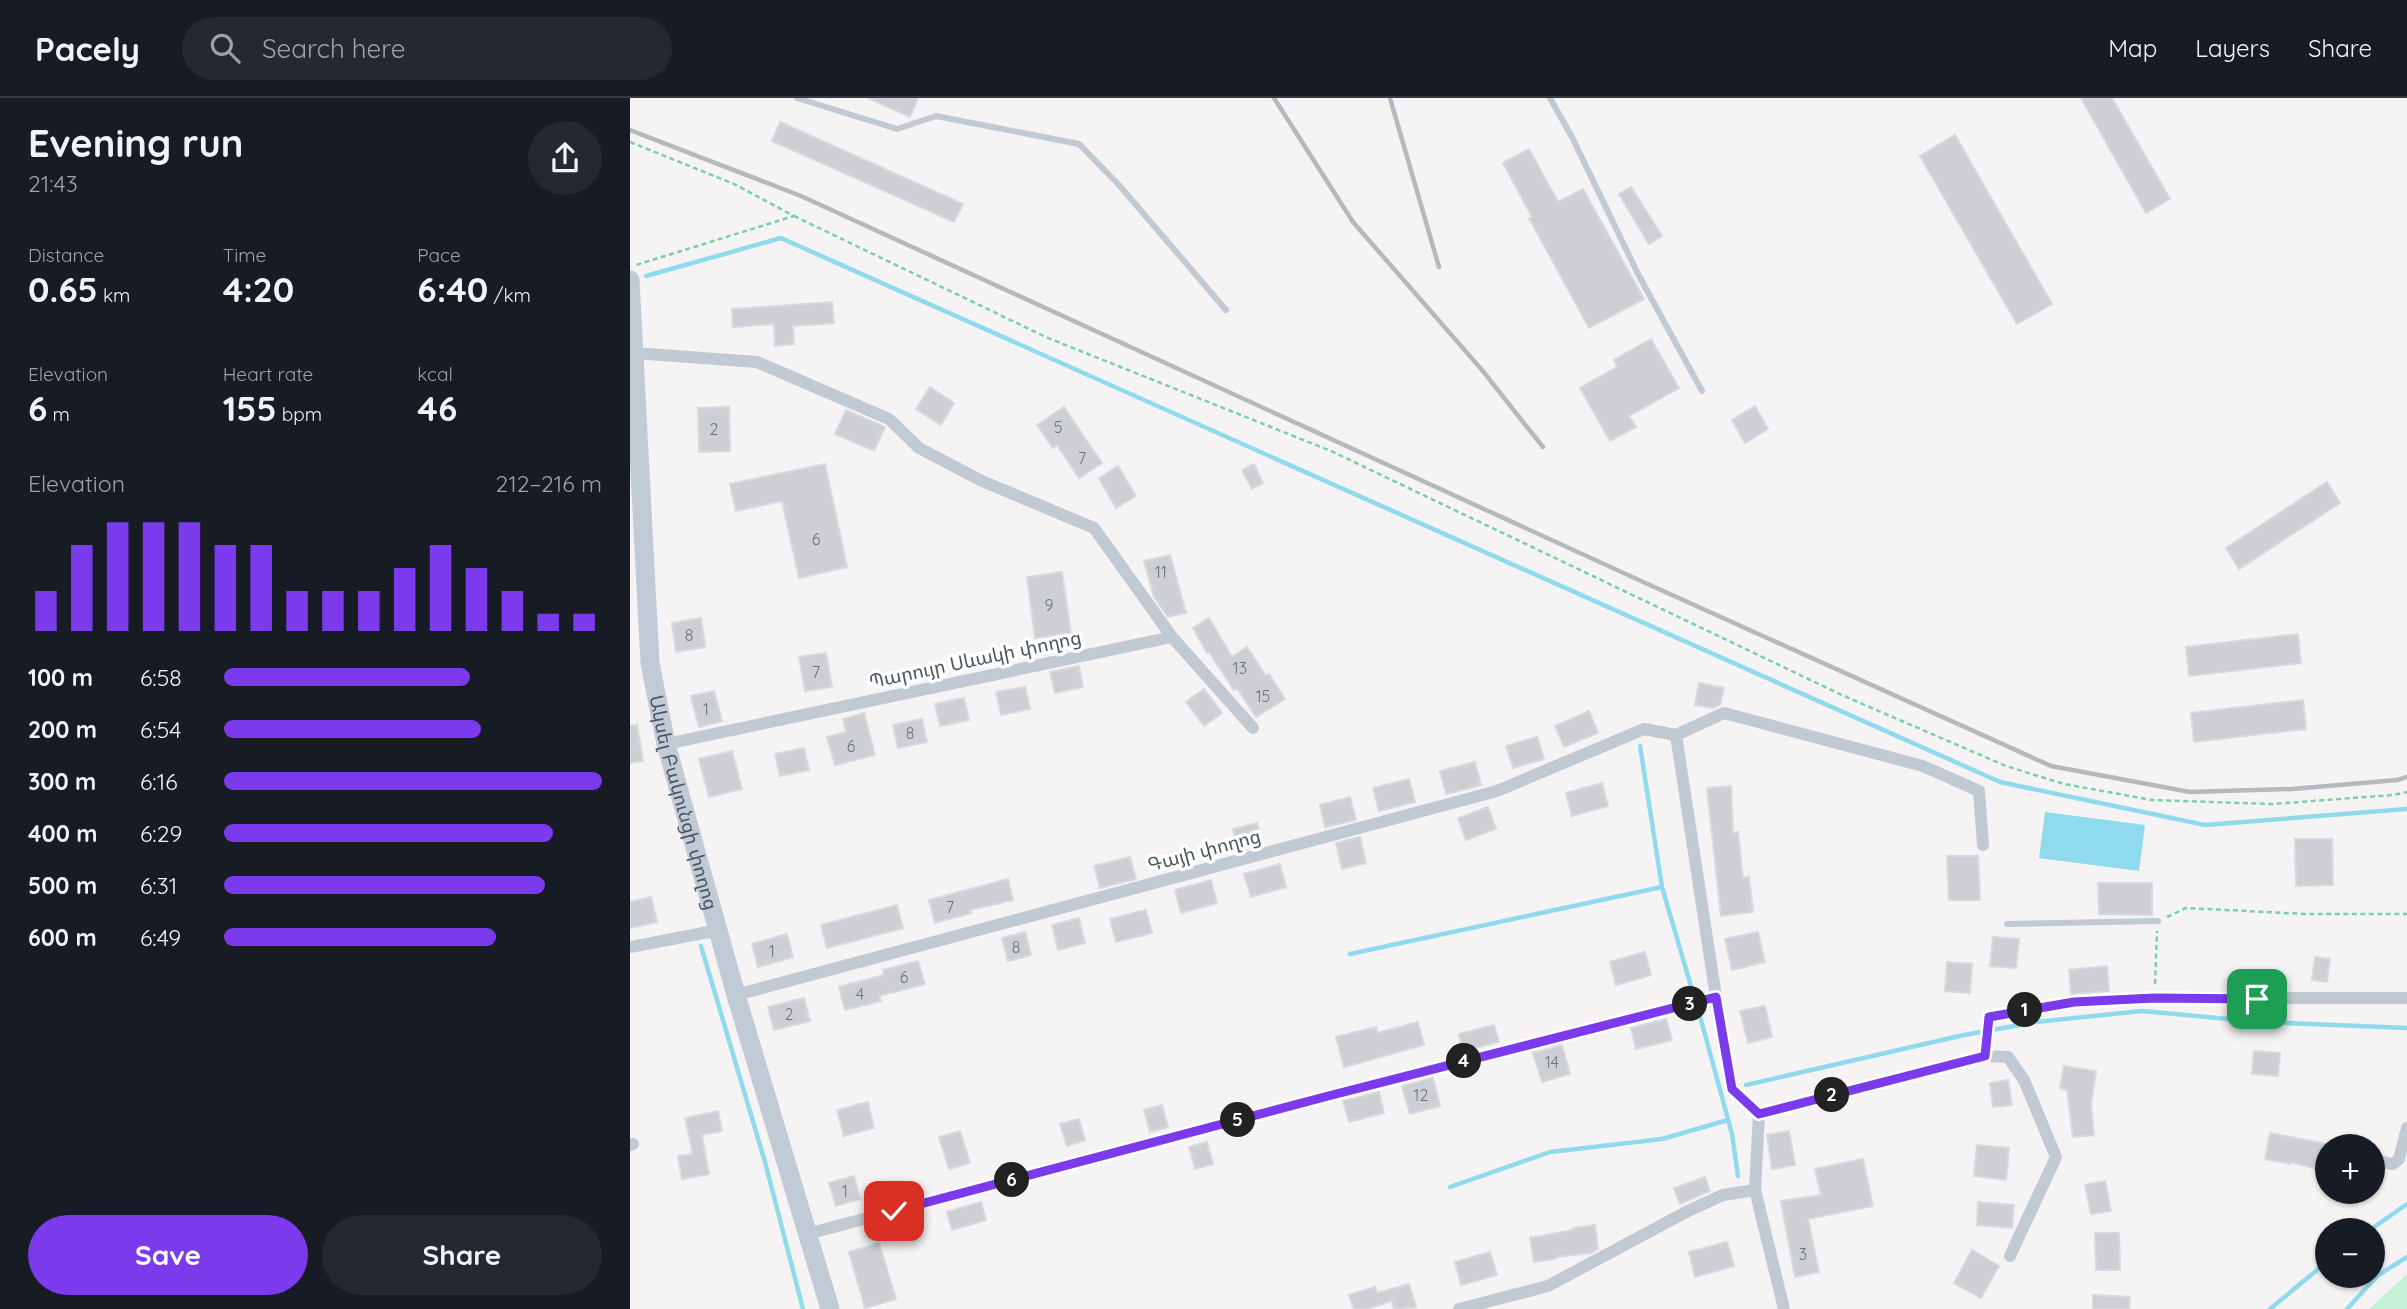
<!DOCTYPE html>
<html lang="en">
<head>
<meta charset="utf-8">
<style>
  :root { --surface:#171b24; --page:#242831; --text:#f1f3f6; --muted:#9ea1a6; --line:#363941; --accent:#7c3aed }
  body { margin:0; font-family:Quicksand,"Noto Sans Armenian",sans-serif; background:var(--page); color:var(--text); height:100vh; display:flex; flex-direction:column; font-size:26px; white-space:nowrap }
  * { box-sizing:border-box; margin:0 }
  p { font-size:23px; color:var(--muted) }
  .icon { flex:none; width:38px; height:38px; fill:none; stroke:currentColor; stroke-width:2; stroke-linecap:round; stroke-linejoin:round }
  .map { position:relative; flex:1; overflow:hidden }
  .drawer { display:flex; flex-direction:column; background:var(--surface); width:630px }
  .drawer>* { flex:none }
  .buttons { position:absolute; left:1685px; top:1036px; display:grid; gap:14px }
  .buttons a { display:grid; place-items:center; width:70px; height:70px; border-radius:50%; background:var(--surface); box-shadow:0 2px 5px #0004; font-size:35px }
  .pin { position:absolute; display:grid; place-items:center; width:60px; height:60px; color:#fff; margin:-30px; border-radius:14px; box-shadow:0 4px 10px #0006 }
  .km { position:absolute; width:35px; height:35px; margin:-18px; border-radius:50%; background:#222; color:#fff; font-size:19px; line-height:35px; text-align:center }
  .round { display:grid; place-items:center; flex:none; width:74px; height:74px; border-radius:37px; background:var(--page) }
  .headline { display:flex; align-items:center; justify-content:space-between; height:119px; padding:0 28px }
  h1 { font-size:38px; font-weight:700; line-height:52px }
  .figures { display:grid; grid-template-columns:repeat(3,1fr); gap:10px; height:119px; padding:7px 28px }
  .figures div { display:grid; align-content:center }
  .figures b { font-size:35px; font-weight:700 }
  .figures small { font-size:19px; font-weight:400 }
  .figures p { font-size:19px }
  .chart { height:196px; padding:14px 28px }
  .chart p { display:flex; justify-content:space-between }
  .chart svg { width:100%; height:126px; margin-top:7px; stroke:var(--accent); stroke-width:6 }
  .button { display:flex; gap:14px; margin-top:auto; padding:14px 28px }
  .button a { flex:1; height:80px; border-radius:42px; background:var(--accent); color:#fff; font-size:28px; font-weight:700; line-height:80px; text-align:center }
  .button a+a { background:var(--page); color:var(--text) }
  ul { padding:0 28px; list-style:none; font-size:23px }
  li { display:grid; grid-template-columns:112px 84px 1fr; align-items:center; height:52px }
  li i { height:18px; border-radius:9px; background:var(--accent) }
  header { display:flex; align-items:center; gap:42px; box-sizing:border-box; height:98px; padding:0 35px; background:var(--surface); border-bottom:2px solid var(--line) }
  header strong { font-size:33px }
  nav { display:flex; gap:38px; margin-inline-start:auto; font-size:24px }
  .search { width:490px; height:63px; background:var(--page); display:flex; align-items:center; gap:18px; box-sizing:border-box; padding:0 24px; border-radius:38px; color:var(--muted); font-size:26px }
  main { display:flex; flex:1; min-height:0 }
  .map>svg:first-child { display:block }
  .green { fill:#c3f1d5 }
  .water { fill:#90daee }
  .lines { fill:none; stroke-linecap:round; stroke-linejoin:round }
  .stream { stroke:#90daee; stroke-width:4.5 }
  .building { fill:#cdcfd5; stroke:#d7d9de; stroke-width:2 }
  .path { stroke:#7ad0a6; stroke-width:2.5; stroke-dasharray:5 3.5; stroke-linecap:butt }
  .service { stroke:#c1cad2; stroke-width:6 }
  .minor { stroke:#c1cad2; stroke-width:12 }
  .secondary { stroke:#c1cbd6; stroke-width:19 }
  .rail { stroke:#b5b8bd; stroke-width:4.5 }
  .route-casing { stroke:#fff; stroke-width:14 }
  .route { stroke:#7c3aed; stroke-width:9 }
  .labels { text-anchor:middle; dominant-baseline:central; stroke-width:7; stroke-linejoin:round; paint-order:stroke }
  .number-label { font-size:16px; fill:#6b747e }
  .street-label { font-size:19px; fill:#4a5661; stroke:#fff }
</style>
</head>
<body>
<header>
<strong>Pacely</strong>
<div class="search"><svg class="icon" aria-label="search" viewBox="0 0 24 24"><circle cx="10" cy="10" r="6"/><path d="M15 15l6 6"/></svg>Search here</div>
<nav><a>Map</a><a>Layers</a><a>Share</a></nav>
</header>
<main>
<section class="drawer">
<div class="headline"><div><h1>Evening run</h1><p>21:43</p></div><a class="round"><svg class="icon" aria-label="share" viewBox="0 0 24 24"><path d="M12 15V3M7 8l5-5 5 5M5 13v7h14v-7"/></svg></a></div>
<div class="figures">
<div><p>Distance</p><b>0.65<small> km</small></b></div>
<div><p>Time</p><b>4:20</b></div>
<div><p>Pace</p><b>6:40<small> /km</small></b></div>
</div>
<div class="figures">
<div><p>Elevation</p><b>6<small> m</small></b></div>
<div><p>Heart rate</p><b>155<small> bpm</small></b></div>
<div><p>kcal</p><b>46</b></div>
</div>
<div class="chart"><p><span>Elevation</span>212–216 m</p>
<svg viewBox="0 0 160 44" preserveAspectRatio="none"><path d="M5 44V30M15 44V14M25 44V6M35 44V6M45 44V6M55 44V14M65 44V14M75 44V30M85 44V30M95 44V30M105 44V22M115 44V14M125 44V22M135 44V30M145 44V38M155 44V38"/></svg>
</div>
<ul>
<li><b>100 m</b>6:58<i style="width:65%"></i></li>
<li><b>200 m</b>6:54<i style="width:68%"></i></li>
<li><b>300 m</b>6:16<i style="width:100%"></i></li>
<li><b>400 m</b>6:29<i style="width:87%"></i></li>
<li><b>500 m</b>6:31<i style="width:85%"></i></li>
<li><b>600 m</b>6:49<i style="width:72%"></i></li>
</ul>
<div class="button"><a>Save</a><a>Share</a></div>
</section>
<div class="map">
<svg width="1777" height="1211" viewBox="0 0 1777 1211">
  <rect width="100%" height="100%" fill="#f5f3f3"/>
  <!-- green -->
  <path class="green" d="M 1777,1176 L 1777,1211 L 1739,1211 Z"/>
  <!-- water -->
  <path class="water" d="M 1415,714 L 1515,727 L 1509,773 L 1409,760 Z"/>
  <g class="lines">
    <!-- stream -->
    <path class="stream" d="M 16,178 L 151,140 L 1370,684 L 1575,727 L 1777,711
      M 1010,648 L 1032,789 L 1063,895
      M 71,848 L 135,1064 L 173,1211
      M 720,856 L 1032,789
      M 1070,918 L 1102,1036 L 1108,1078
      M 1116,987 L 1334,937 L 1406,924 L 1512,913 L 1631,924 L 1777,930
      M 820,1089 L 920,1054 L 1032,1041 L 1098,1022
      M 1740,1132 L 1777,1106
      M 1640,1211 L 1698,1163
      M 1717,1211 L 1747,1178 L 1777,1159"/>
  </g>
  <!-- building -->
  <path class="building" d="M 238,0 L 288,0 L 280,19 Z
    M 1451,0 L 1482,0 L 1540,101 L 1516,115 Z
    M 150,24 L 333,106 L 324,124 L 142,43 Z
    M 1325,37 L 1422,206 L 1387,226 L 1290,58 Z
    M 899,51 L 928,104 L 953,91 L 1014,201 L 959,230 L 899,120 L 902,119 L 873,65 Z
    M 1001,89 L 1032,138 L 1019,146 L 989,96 Z
    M 202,204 L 204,225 L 163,228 L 164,246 L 145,248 L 144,226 L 103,229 L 102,211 Z
    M 1021,241 L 1049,290 L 999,318 L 1006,329 L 980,343 L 950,290 L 987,269 L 984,262 Z
    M 300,289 L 324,305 L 311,327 L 286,311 Z
    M 1125,308 L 1138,331 L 1115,345 L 1102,322 Z
    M 99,309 L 100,353 L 69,354 L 68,310 Z
    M 434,309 L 472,365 L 449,380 L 427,347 L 423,350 L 407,327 Z
    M 216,312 L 255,329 L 244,353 L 205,336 Z
    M 195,366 L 217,469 L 169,480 L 152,403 L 106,413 L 100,386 Z
    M 624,366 L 633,385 L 622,391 L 612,372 Z
    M 488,368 L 506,398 L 486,410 L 469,380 Z
    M 1697,384 L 1710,405 L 1609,471 L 1596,450 Z
    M 540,457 L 556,515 L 538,519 L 524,499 L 514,463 Z
    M 432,474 L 441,535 L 405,540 L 397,479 Z
    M 71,520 L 75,549 L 46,554 L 42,525 Z
    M 579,520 L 602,559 L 617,549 L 636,578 L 639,576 L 655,601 L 626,619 L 607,590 L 604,592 L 579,554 L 577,555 L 563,530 Z
    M 1668,536 L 1671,565 L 1559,578 L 1556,549 Z
    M 196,555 L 202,589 L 175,593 L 169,559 Z
    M 449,568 L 453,589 L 425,595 L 420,574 Z
    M 1069,585 L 1094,590 L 1090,607 L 1083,610 L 1065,607 Z
    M 395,589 L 400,611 L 371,617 L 366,594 Z
    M 574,591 L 592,615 L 574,628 L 556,604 Z
    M 84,593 L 92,623 L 69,629 L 61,598 Z
    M 334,600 L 339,622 L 310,628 L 305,606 Z
    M 1673,602 L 1676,631 L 1564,644 L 1561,615 Z
    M 959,613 L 968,635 L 934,649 L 925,628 Z
    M 234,615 L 245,657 L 205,667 L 197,639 L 216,634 L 213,621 Z
    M 292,621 L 297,644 L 268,650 L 263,627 Z
    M 7,627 L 13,663 L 0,665 L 0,628 Z
    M 907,639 L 914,661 L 883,670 L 876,648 Z
    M 174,650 L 179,672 L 150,678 L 145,656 Z
    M 102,653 L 112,691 L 79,699 L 69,661 Z
    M 845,664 L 851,687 L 816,696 L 810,673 Z
    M 779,681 L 785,704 L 749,713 L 743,690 Z
    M 972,685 L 978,708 L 942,718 L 936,695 Z
    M 1101,688 L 1103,735 L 1108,734 L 1113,780 L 1119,779 L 1123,814 L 1091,818 L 1077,690 Z
    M 720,699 L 726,722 L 695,729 L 690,707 Z
    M 858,709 L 866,731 L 836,742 L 828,720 Z
    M 627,725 L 633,747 L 609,753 L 603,731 Z
    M 730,739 L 736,765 L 712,771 L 706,745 Z
    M 1665,741 L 1702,741 L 1703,787 L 1666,788 Z
    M 1317,758 L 1348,758 L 1350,802 L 1319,802 Z
    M 500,759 L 506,781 L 470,790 L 464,768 Z
    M 650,766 L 656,789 L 621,799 L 614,776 Z
    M 378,781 L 383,802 L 340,812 L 341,815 L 305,825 L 299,802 Z
    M 581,782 L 587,805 L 551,815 L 545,792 Z
    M 1468,785 L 1522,785 L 1522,817 L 1469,816 Z
    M 21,799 L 27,824 L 0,830 L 0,804 Z
    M 267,807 L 273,830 L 197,850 L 191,827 Z
    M 516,812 L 522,835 L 486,844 L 480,821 Z
    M 449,820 L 455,845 L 428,852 L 422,827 Z
    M 395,834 L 401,857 L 378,863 L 372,840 Z
    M 1128,834 L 1135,864 L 1102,872 L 1095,841 Z
    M 157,836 L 163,859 L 128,869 L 122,846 Z
    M 1363,839 L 1389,841 L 1386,870 L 1360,868 Z
    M 1015,854 L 1021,877 L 986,887 L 980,864 Z
    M 1685,859 L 1700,861 L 1697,884 L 1682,882 Z
    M 288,863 L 295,886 L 249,898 L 251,903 L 215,912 L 209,889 L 254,877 L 253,872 Z
    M 1317,864 L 1342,866 L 1340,895 L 1315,893 Z
    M 1477,868 L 1479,893 L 1441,896 L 1439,872 Z
    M 174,900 L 180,923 L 144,932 L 138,909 Z
    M 1135,908 L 1142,939 L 1118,945 L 1110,913 Z
    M 1036,921 L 1042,942 L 1006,951 L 1001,930 Z
    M 788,924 L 794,947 L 714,969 L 706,939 L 746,929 L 747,935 Z
    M 864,927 L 869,944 L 833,953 L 829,936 Z
    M 932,947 L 940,976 L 912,984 L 903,955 Z
    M 1624,953 L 1650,955 L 1648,978 L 1622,976 Z
    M 1434,968 L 1466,973 L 1461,1007 L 1464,1037 L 1443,1039 L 1437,992 L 1430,990 Z
    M 803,980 L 810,1008 L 780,1016 L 772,988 Z
    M 1378,982 L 1382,1007 L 1363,1009 L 1360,985 Z
    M 749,994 L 754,1015 L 719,1024 L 713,1003 Z
    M 238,1004 L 244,1030 L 214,1038 L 207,1012 Z
    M 532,1007 L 538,1029 L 520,1034 L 514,1012 Z
    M 88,1013 L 92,1033 L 72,1037 L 79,1076 L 52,1081 L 48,1058 L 63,1056 L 55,1020 Z
    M 449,1021 L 455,1042 L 437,1048 L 430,1026 Z
    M 330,1033 L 340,1065 L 319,1071 L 309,1039 Z
    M 1159,1033 L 1165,1067 L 1142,1071 L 1137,1037 Z
    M 1640,1035 L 1698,1046 L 1698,1074 L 1661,1064 L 1660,1066 L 1635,1061 Z
    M 577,1044 L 583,1066 L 565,1071 L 559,1049 Z
    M 1347,1047 L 1379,1050 L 1376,1082 L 1344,1078 Z
    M 1233,1061 L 1243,1108 L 1178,1121 L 1189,1174 L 1165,1179 L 1151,1103 L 1191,1097 L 1185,1071 Z
    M 224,1078 L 230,1101 L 206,1108 L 199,1085 Z
    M 1075,1079 L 1080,1093 L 1050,1106 L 1044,1090 Z
    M 1475,1083 L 1481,1113 L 1461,1116 L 1455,1087 Z
    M 351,1104 L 356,1122 L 322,1132 L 317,1114 Z
    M 1348,1104 L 1384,1107 L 1382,1130 L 1347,1127 Z
    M 965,1127 L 968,1151 L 961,1155 L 926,1159 L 926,1161 L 904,1164 L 900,1140 L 943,1132 L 943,1130 Z
    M 1465,1135 L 1489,1135 L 1490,1172 L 1466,1172 Z
    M 1097,1144 L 1104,1168 L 1065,1179 L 1059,1154 Z
    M 249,1145 L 266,1201 L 235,1210 L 219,1154 Z
    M 1342,1152 L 1369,1168 L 1351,1200 L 1324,1185 Z
    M 860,1154 L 867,1177 L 831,1187 L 825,1164 Z
    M 779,1186 L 786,1209 L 764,1211 L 762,1203 L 736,1211 L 724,1211 L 719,1197 L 745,1189 L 747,1195 Z
    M 1463,1197 L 1500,1199 L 1499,1211 L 1463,1211 Z"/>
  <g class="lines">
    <!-- path -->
    <path class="path" d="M 0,44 L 104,86 L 164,118 L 6,167
      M 164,118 L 418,240 L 701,353 L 1214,598 L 1376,668 L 1434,686 L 1522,702 L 1642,706 L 1763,697 L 1777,694
      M 1537,819 L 1556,810 L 1675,816 L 1777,816
      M 1525,886 L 1527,833"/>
    <!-- service -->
    <path class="service" d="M 167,0 L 267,31 L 306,18 L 449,46 L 489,87 L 596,212
      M 920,0 L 942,39 L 1008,176 L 1072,293
      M 1377,826 L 1528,823"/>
    <!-- minor -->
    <path class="minor" d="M 0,258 L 4,255 L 127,264 L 259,321 L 289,350 L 352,383 L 464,430 L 542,539
      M 1046,637 L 1086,899 L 1103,991 L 1129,1016
      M 1046,637 L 1094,615 L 1293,668 L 1349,693 L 1353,747
      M 36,646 L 542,539 L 623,630
      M 0,849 L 89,832
      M 106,897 L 867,693 L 1014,631 L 1046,637
      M 1355,958 L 1359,919 L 1444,904 L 1524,900 L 1777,900
      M 1129,1016 L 1355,958 L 1378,959 L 1394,982 L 1426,1059 L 1380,1158
      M 0,1047 L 3,1046
      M 1743,1062 L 1763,1066 L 1769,1061 L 1777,1030
      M 1125,1092 L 1154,1211
      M 177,1136 L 702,997 L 1086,899
      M 829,1211 L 918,1188 L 1056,1114 L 1093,1097 L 1125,1092 L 1129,1016"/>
    <!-- secondary -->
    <path class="secondary" id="s1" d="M 0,182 L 20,565 L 36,646 L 106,897 L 200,1211"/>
    <!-- rail -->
    <path class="rail" d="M 644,0 L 723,124 L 852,272 L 913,349
      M 760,0 L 809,169
      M 0,32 L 171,98 L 1011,483 L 1421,668 L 1560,694 L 1662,691 L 1767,682 L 1777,679"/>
  </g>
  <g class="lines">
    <defs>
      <path id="route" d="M 264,1113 L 702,997 L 1086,899 L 1102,991 L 1129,1016 L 1355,958 L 1359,919 L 1444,904 L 1524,900 L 1627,901"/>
    </defs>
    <!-- route casing -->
    <use href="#route" class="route-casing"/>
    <!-- route -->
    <use href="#route" class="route"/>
  </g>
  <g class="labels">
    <!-- number labels -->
    <g class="number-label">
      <text x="428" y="329">5</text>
      <text x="84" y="331">2</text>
      <text x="452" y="360">7</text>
      <text x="186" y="441">6</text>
      <text x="531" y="474">11</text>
      <text x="419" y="507">9</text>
      <text x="59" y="537">8</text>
      <text x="610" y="570">13</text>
      <text x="186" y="574">7</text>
      <text x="633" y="598">15</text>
      <text x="76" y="611">1</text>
      <text x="280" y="635">8</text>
      <text x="221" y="648">6</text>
      <text x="320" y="809">7</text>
      <text x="386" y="849">8</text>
      <text x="142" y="853">1</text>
      <text x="274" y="879">6</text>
      <text x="230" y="896">4</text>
      <text x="159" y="916">2</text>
      <text x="922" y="964">14</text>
      <text x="791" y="997">12</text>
      <text x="215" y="1093">1</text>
      <text x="1173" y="1156">3</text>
    </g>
    <!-- street labels -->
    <g class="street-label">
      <text transform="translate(345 561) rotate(-12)">Պարույր Սևակի փողոց</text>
      <text stroke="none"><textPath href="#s1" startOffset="527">Ակսել Բակունցի փողոց</textPath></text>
      <text transform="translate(574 752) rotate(-15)">Գայի փողոց</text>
    </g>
  </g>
</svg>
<div class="buttons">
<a>+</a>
<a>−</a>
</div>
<div class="pin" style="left:1627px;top:901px;background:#1e9e55"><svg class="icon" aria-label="arrive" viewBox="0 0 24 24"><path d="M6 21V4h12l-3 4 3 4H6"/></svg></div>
<div class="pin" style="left:264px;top:1113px;background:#d93025"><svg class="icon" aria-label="check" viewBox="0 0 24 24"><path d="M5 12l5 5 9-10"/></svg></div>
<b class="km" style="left:1395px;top:912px">1</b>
<b class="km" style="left:1202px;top:997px">2</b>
<b class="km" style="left:1060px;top:906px">3</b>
<b class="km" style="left:834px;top:963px">4</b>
<b class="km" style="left:608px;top:1022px">5</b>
<b class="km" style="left:382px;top:1082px">6</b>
</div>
</main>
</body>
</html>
